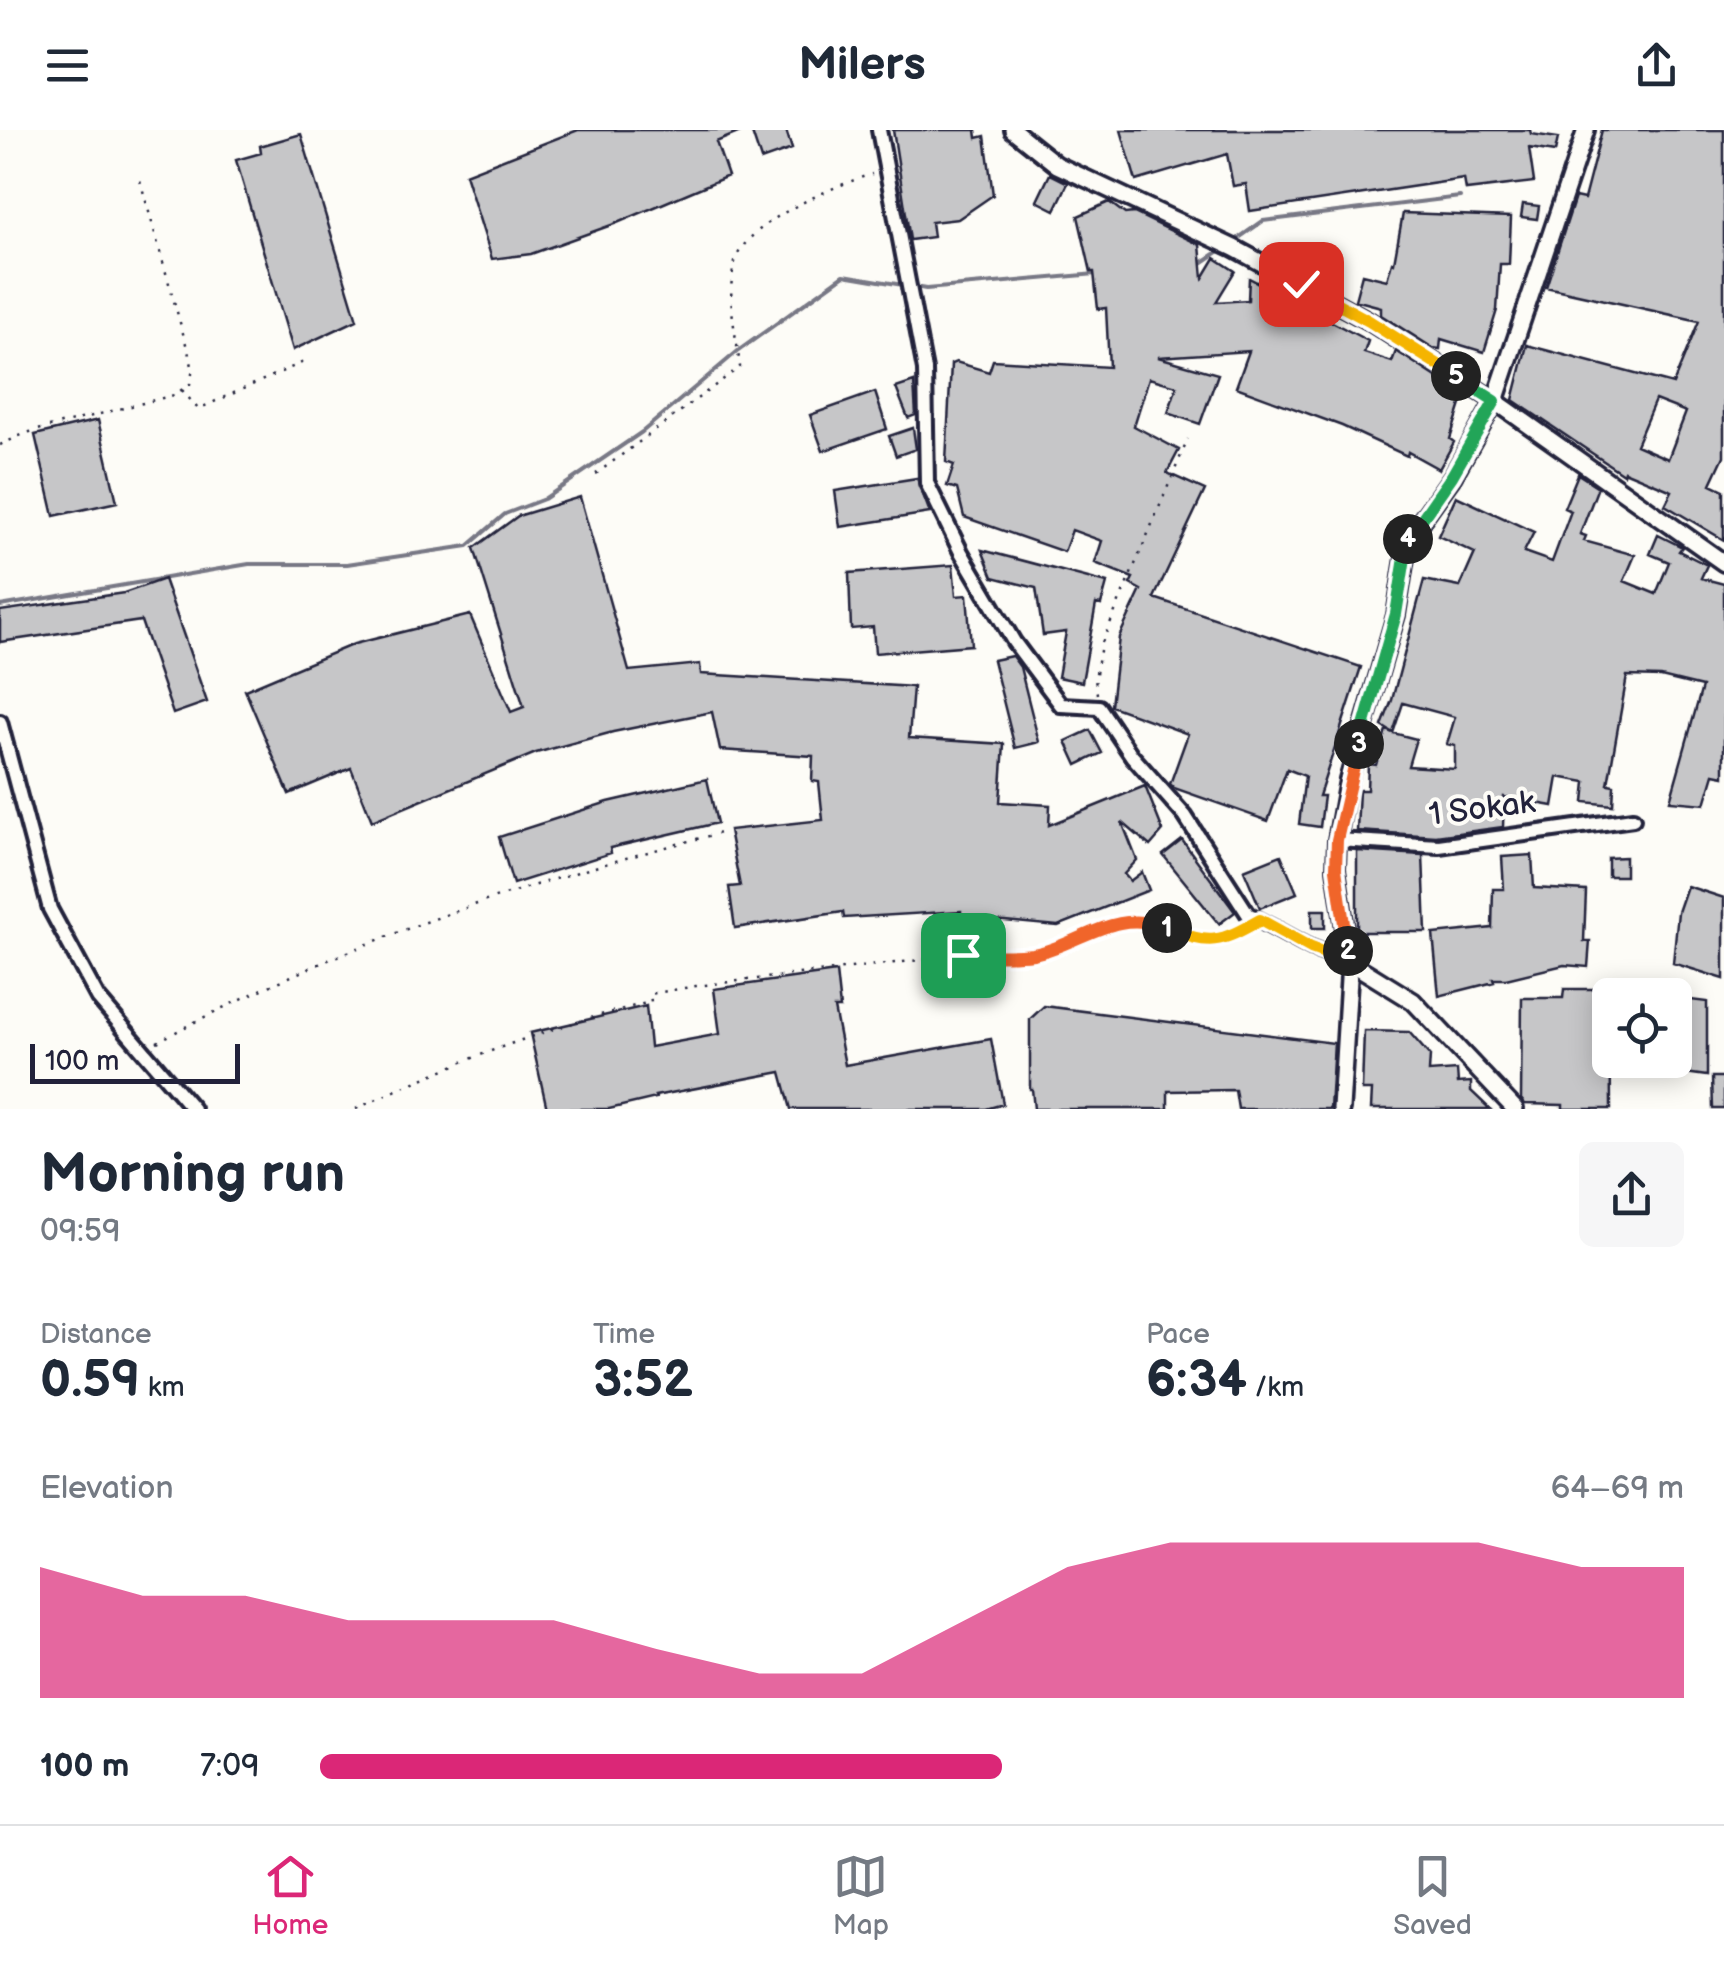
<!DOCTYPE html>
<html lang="en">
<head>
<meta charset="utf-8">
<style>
  :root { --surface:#fff; --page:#f6f6f7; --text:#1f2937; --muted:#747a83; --line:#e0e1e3; --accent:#db2777 }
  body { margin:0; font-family:"Balsamiq Sans",sans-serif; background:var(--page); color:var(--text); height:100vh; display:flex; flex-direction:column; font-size:38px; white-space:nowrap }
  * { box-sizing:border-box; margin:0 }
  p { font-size:32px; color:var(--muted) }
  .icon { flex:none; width:55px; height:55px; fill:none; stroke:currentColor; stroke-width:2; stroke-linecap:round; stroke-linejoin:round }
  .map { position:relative; height:979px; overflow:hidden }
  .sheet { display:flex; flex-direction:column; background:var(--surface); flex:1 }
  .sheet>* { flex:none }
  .tools { position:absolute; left:1592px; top:848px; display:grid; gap:20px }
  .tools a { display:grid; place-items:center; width:100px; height:100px; border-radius:15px; background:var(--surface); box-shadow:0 5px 25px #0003; font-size:50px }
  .scale { position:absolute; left:30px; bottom:25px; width:210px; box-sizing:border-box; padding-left:10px; border:5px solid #22223b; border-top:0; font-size:28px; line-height:35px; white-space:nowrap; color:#22223b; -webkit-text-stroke:8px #fdfcf7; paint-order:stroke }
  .pin { position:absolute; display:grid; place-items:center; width:85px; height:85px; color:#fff; margin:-42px; border-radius:20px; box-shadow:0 5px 15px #0006 }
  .km { position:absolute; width:50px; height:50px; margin:-25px; border-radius:50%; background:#222; color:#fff; font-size:28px; line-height:50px; text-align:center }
  .round { display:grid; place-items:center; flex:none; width:105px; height:105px; border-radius:15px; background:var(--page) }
  .headline { display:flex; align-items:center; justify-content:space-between; height:170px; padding:0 40px }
  h1 { font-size:55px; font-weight:700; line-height:75px }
  .metrics { display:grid; grid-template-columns:repeat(3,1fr); gap:15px; height:170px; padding:10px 40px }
  .metrics div { display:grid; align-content:center }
  .metrics b { font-size:50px; font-weight:700 }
  .metrics small { font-size:28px; font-weight:400 }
  .metrics p { font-size:28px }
  .chart { height:280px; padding:20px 40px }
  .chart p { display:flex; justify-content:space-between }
  .chart svg { width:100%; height:180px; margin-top:10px; fill:var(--accent); opacity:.7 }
  ul { padding:0 40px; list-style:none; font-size:32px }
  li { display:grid; grid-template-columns:160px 120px 1fr; align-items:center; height:75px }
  li i { height:25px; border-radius:12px; background:var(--accent) }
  header { display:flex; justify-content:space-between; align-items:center; height:130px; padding:0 40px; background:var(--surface); font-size:45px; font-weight:700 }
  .dock { display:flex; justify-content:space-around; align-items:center; height:140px; border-top:2px solid var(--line); background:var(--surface); font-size:28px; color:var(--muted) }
  .dock a { display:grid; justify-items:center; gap:5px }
  .dock .on { color:var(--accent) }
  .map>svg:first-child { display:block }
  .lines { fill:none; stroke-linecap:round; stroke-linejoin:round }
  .stream { stroke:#787885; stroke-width:4 }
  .building { fill:#c6c6c8; stroke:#22223b; stroke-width:2.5; fill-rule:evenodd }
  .minor-casing { stroke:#22223b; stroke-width:20 }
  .tertiary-casing { stroke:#22223b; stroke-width:22 }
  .path { stroke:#22223b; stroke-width:2.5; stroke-dasharray:2.5 8; stroke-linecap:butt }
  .minor { stroke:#fdfcf7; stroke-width:12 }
  .tertiary { stroke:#fdfcf7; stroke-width:15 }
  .split-1-casing { stroke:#fff; stroke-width:20 }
  .split-2-casing { stroke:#fff; stroke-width:20 }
  .split-3-casing { stroke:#fff; stroke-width:20 }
  .split-4-casing { stroke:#fff; stroke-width:20 }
  .split-5-casing { stroke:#fff; stroke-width:20 }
  .split-6-casing { stroke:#fff; stroke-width:20 }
  .split-1 { stroke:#f0652b; stroke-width:12 }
  .split-2 { stroke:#f5b400; stroke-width:12 }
  .split-3 { stroke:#f0652b; stroke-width:12 }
  .split-4 { stroke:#22a559; stroke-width:12 }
  .split-5 { stroke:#22a559; stroke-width:12 }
  .split-6 { stroke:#f5b400; stroke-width:12 }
  .labels { text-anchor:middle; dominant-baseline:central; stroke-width:8; stroke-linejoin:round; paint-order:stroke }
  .street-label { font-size:32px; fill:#22223b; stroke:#fdfcf7 }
</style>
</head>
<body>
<header><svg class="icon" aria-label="menu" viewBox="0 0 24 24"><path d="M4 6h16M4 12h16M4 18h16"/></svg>Milers<svg class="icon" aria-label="share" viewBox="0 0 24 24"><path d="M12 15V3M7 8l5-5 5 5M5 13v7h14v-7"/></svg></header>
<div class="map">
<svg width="1724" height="979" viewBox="0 0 1724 979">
  <rect width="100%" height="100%" fill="#fdfcf7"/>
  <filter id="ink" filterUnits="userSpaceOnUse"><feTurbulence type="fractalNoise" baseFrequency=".01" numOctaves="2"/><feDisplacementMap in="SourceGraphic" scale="20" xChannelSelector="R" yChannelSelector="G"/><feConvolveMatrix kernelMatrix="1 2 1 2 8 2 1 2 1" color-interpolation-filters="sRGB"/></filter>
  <g filter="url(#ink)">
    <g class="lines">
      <!-- stream -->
      <path class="stream" d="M 1233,112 L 1263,91 L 1460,67
        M 1200,134 L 1221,120
        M 0,476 L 249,434 L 347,434 L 468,416 L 505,384 L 544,369 L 642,302 L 738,221 L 844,145 L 926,159 L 1096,144"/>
    </g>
    <!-- building -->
    <path class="building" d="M 578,0 L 745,0 L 716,12 L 728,46 L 617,93 L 531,124 L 492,129 L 465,44 Z
      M 751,0 L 786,0 L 792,19 L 761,30 Z
      M 893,0 L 976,0 L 977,8 L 985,6 L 993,65 L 958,89 L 931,92 L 933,107 L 910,110 Z
      M 1121,0 L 1530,0 L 1531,4 L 1558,8 L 1555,22 L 1529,18 L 1534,52 L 1466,60 L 1464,49 L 1250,81 L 1246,54 L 1233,56 L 1227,24 L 1136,51 Z
      M 1602,0 L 1724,0 L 1724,326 L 1711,354 L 1724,360 L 1724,410 L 1665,375 L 1672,361 L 1624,341 L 1623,344 L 1513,270 L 1527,215 L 1673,254 L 1699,191 L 1546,157 L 1575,67 L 1584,69 ZM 1655,270 L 1686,282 L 1668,329 L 1636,315 Z
      M 301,4 L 357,190 L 293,220 L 236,30 L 261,23 L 260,16 Z
      M 1050,44 L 1068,53 L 1055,80 L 1037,71 Z
      M 1109,72 L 1125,84 L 1134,83 L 1200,115 L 1203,148 L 1215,128 L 1235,141 L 1216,172 L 1248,170 L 1249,148 L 1368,211 L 1364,223 L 1392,232 L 1396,221 L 1464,265 L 1450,309 L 1454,312 L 1439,339 L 1408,322 L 1407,326 L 1342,296 L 1236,257 L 1249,221 L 1158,227 L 1218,244 L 1200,294 L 1168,283 L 1177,256 L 1149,248 L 1134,296 L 1179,320 L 1167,343 L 1205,360 L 1154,468 L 1361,537 L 1319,666 L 1324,666 L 1320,697 L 1299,694 L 1305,646 L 1287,639 L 1268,691 L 1174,658 L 1170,654 L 1188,604 L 1111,576 L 1119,507 L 1141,460 L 1130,454 L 1133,448 L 1095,433 L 1102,411 L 1072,400 L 1064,422 L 964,387 L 957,359 L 947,356 L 954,335 L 946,332 L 951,234 L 956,232 L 989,242 L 993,230 L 1109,237 L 1106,178 L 1098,179 L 1094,142 L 1091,142 L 1078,86 Z
      M 1523,74 L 1539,76 L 1537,89 L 1521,87 Z
      M 1403,83 L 1511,87 L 1509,134 L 1500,134 L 1497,180 L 1484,222 L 1441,209 L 1440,219 L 1433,218 L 1381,185 L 1381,177 L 1355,170 L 1362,144 L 1387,150 L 1392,132 L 1394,133 Z
      M 914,252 L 916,285 L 908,288 L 896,258 Z
      M 875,262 L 887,299 L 823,321 L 810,285 Z
      M 98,290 L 117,372 L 54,386 L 35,305 Z
      M 913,298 L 916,319 L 896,326 L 889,306 Z
      M 1578,344 L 1598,357 L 1580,404 L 1586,406 L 1584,411 L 1635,425 L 1624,451 L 1656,464 L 1669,432 L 1650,424 L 1658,405 L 1682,417 L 1679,421 L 1707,435 L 1701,448 L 1724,454 L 1724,646 L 1714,644 L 1705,674 L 1670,671 L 1702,557 L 1661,547 L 1627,546 L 1608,654 L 1614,655 L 1613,675 L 1584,672 L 1586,652 L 1558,647 L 1553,676 L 1504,667 L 1503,697 L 1436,706 L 1357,701 L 1359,660 L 1367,660 L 1368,634 L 1376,635 L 1386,600 L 1393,603 L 1382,596 L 1392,570 L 1424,450 L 1460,457 L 1475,423 L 1438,406 L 1456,366 L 1534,402 L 1524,422 L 1552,432 L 1571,381 L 1564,378 ZM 1403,573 L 1455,587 L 1447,614 L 1455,616 L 1455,639 L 1408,636 L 1416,609 L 1393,603 Z
      M 917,348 L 930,383 L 840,397 L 835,361 Z
      M 580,367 L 629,541 L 700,534 L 701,544 L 913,557 L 909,608 L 1004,614 L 1000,672 L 1050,675 L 1049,695 L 1145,656 L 1163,701 L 1150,716 L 1122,692 L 1137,730 L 1124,744 L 1130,751 L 1142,742 L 1149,760 L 1058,796 L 961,787 L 961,781 L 844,788 L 843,782 L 735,798 L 729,757 L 740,756 L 729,700 L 823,690 L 819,652 L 812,651 L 813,626 L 720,620 L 712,582 L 613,602 L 536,623 L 372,691 L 351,638 L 289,664 L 245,560 L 354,514 L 470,485 L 511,582 L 524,577 L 474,418 L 518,386 Z
      M 982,420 L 1107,453 L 1101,475 L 1096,474 L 1082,552 L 1058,547 L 1066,502 L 1043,505 L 1036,458 L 993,447 Z
      M 953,435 L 956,466 L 967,465 L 971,515 L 875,523 L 873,497 L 851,499 L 849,443 Z
      M 164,449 L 207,572 L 173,584 L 141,491 L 0,512 L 0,481 L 124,463 Z
      M 1012,526 L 1020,537 L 1039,612 L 1015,618 L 993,530 Z
      M 1090,600 L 1102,623 L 1077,635 L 1066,611 Z
      M 707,649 L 717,693 L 610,718 L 611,723 L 513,754 L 499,707 L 608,672 Z
      M 1182,710 L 1235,782 L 1219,794 L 1163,725 Z
      M 1357,721 L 1423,725 L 1426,802 L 1357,802 Z
      M 1281,725 L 1297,763 L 1260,778 L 1244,740 Z
      M 1532,725 L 1534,758 L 1586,761 L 1584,811 L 1590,811 L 1588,837 L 1564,835 L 1506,849 L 1493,849 L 1494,852 L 1439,866 L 1433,804 L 1492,798 L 1493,759 L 1504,759 L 1502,727 Z
      M 1625,727 L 1625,746 L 1608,746 L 1608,728 Z
      M 1687,756 L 1724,768 L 1724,849 L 1673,833 L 1678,782 Z
      M 1312,780 L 1325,780 L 1325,798 L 1312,798 Z
      M 836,842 L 840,878 L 834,878 L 845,935 L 991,909 L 1003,974 L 986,979 L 791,979 L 781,942 L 655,966 L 656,968 L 609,979 L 547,979 L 530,903 L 646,876 L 650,917 L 720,904 L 714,859 Z
      M 1564,859 L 1610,859 L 1611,979 L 1563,979 L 1563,975 L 1525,974 L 1521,969 L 1522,868 L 1563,868 Z
      M 1675,868 L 1707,872 L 1707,946 L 1663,940 L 1663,930 L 1675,930 Z
      M 1044,876 L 1334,913 L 1330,979 L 1238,979 L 1235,960 L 1168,961 L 1168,979 L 1034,979 L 1032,959 L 1030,959 L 1030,889 Z
      M 1364,901 L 1409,902 L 1430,926 L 1429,942 L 1457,940 L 1458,953 L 1471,952 L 1471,961 L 1490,979 L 1371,979 L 1372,960 L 1362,960 Z
      M 1712,947 L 1724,947 L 1724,979 L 1713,979 Z"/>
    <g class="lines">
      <defs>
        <path id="minor" d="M 879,0 L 925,240 L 927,353 L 961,422 L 1014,512 L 1061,575 L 1099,577 L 1132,626 L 1185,686 L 1248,784 L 1311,818 L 1350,832
          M 0,592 L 50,779 L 98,868 L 193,979
          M 1337,710 L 1439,716 L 1633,689"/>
        <path id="tertiary" d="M 1013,0 L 1057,35 L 1234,118 L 1369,191 L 1495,271 L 1724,433
          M 1350,832 L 1413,871 L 1515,979
          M 1341,979 L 1350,832 L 1336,739 L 1337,710 L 1348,650 L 1396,485 L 1408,409 L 1453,346 L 1495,271 L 1586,0"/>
      </defs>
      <!-- minor casing -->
      <use href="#minor" class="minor-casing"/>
      <!-- tertiary casing -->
      <use href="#tertiary" class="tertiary-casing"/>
      <!-- path -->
      <path class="path" d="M 182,260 L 198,279 L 306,231
        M 0,315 L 26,303 L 174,265 L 190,254 L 193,239 L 140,50
        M 596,344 L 740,237 C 736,203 725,162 736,129 C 749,91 836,55 872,44
        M 1097,564 L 1095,549 L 1101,515 L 1188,309
        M 157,912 C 333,816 526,752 720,703
        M 356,979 C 452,933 549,896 651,872 L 650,864 L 696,856 L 963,825 L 1035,824 L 1097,798 L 1151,791 L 1200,811 L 1232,806 L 1247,797"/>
      <!-- minor -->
      <use href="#minor" class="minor"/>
      <!-- tertiary -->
      <use href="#tertiary" class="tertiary"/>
    </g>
  </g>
  <g class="lines" filter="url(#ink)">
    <defs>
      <path id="split-1" d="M 963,825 C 986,825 1011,827 1033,824 C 1079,816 1114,776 1167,798"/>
      <path id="split-2" d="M 1167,798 C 1211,816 1219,813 1260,790 L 1311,818 L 1350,832 L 1348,821"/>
      <path id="split-3" d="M 1348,821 L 1336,739 L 1337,710 L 1359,614"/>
      <path id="split-4" d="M 1359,614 L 1396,484 L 1408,409"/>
      <path id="split-5" d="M 1408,409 L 1452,346 L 1495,271 L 1456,246"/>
      <path id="split-6" d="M 1301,154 L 1369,191 L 1456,246"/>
    </defs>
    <!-- split-1 casing -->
    <use href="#split-1" class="split-1-casing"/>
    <!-- split-2 casing -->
    <use href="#split-2" class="split-2-casing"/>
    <!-- split-3 casing -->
    <use href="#split-3" class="split-3-casing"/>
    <!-- split-4 casing -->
    <use href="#split-4" class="split-4-casing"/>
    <!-- split-5 casing -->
    <use href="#split-5" class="split-5-casing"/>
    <!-- split-6 casing -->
    <use href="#split-6" class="split-6-casing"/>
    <!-- split-1 -->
    <use href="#split-1" class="split-1"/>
    <!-- split-2 -->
    <use href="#split-2" class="split-2"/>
    <!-- split-3 -->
    <use href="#split-3" class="split-3"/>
    <!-- split-4 -->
    <use href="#split-4" class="split-4"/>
    <!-- split-5 -->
    <use href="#split-5" class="split-5"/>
    <!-- split-6 -->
    <use href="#split-6" class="split-6"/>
  </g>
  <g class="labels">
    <!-- street labels -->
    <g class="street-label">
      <text transform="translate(1482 679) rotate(-7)">1 Sokak</text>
    </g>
  </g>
</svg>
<div class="tools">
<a><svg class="icon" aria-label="locate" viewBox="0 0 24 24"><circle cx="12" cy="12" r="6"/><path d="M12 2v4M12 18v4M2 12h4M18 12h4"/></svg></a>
</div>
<div class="scale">100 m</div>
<div class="pin" style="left:963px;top:825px;background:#1e9e55"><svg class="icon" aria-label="arrive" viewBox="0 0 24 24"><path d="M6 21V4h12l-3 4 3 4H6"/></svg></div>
<div class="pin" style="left:1301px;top:154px;background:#d93025"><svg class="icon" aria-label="check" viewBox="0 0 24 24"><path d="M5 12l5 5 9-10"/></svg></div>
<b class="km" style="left:1167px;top:798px">1</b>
<b class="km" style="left:1348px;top:821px">2</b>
<b class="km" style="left:1359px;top:614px">3</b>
<b class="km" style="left:1408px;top:409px">4</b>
<b class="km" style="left:1456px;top:246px">5</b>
</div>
<section class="sheet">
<div class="headline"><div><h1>Morning run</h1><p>09:59</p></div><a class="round"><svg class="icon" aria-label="share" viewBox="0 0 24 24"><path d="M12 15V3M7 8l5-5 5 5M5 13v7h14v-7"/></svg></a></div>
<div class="metrics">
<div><p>Distance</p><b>0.59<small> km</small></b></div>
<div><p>Time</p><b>3:52</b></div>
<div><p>Pace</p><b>6:34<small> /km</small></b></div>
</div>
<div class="chart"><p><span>Elevation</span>64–69 m</p>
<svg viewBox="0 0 160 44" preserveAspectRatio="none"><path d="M0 44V12L10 19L20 19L30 25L40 25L50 25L60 32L70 38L80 38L90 25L100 12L110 6L120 6L130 6L140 6L150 12L160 12V44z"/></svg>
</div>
<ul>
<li><b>100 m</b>7:09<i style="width:50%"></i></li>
</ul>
</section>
<nav class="dock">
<a class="on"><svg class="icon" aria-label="home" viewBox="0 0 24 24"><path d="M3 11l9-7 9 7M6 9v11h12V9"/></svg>Home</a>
<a><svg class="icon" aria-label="map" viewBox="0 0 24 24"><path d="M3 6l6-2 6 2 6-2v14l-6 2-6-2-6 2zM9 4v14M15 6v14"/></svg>Map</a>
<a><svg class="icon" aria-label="saved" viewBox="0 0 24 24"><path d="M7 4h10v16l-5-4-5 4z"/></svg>Saved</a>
</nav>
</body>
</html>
